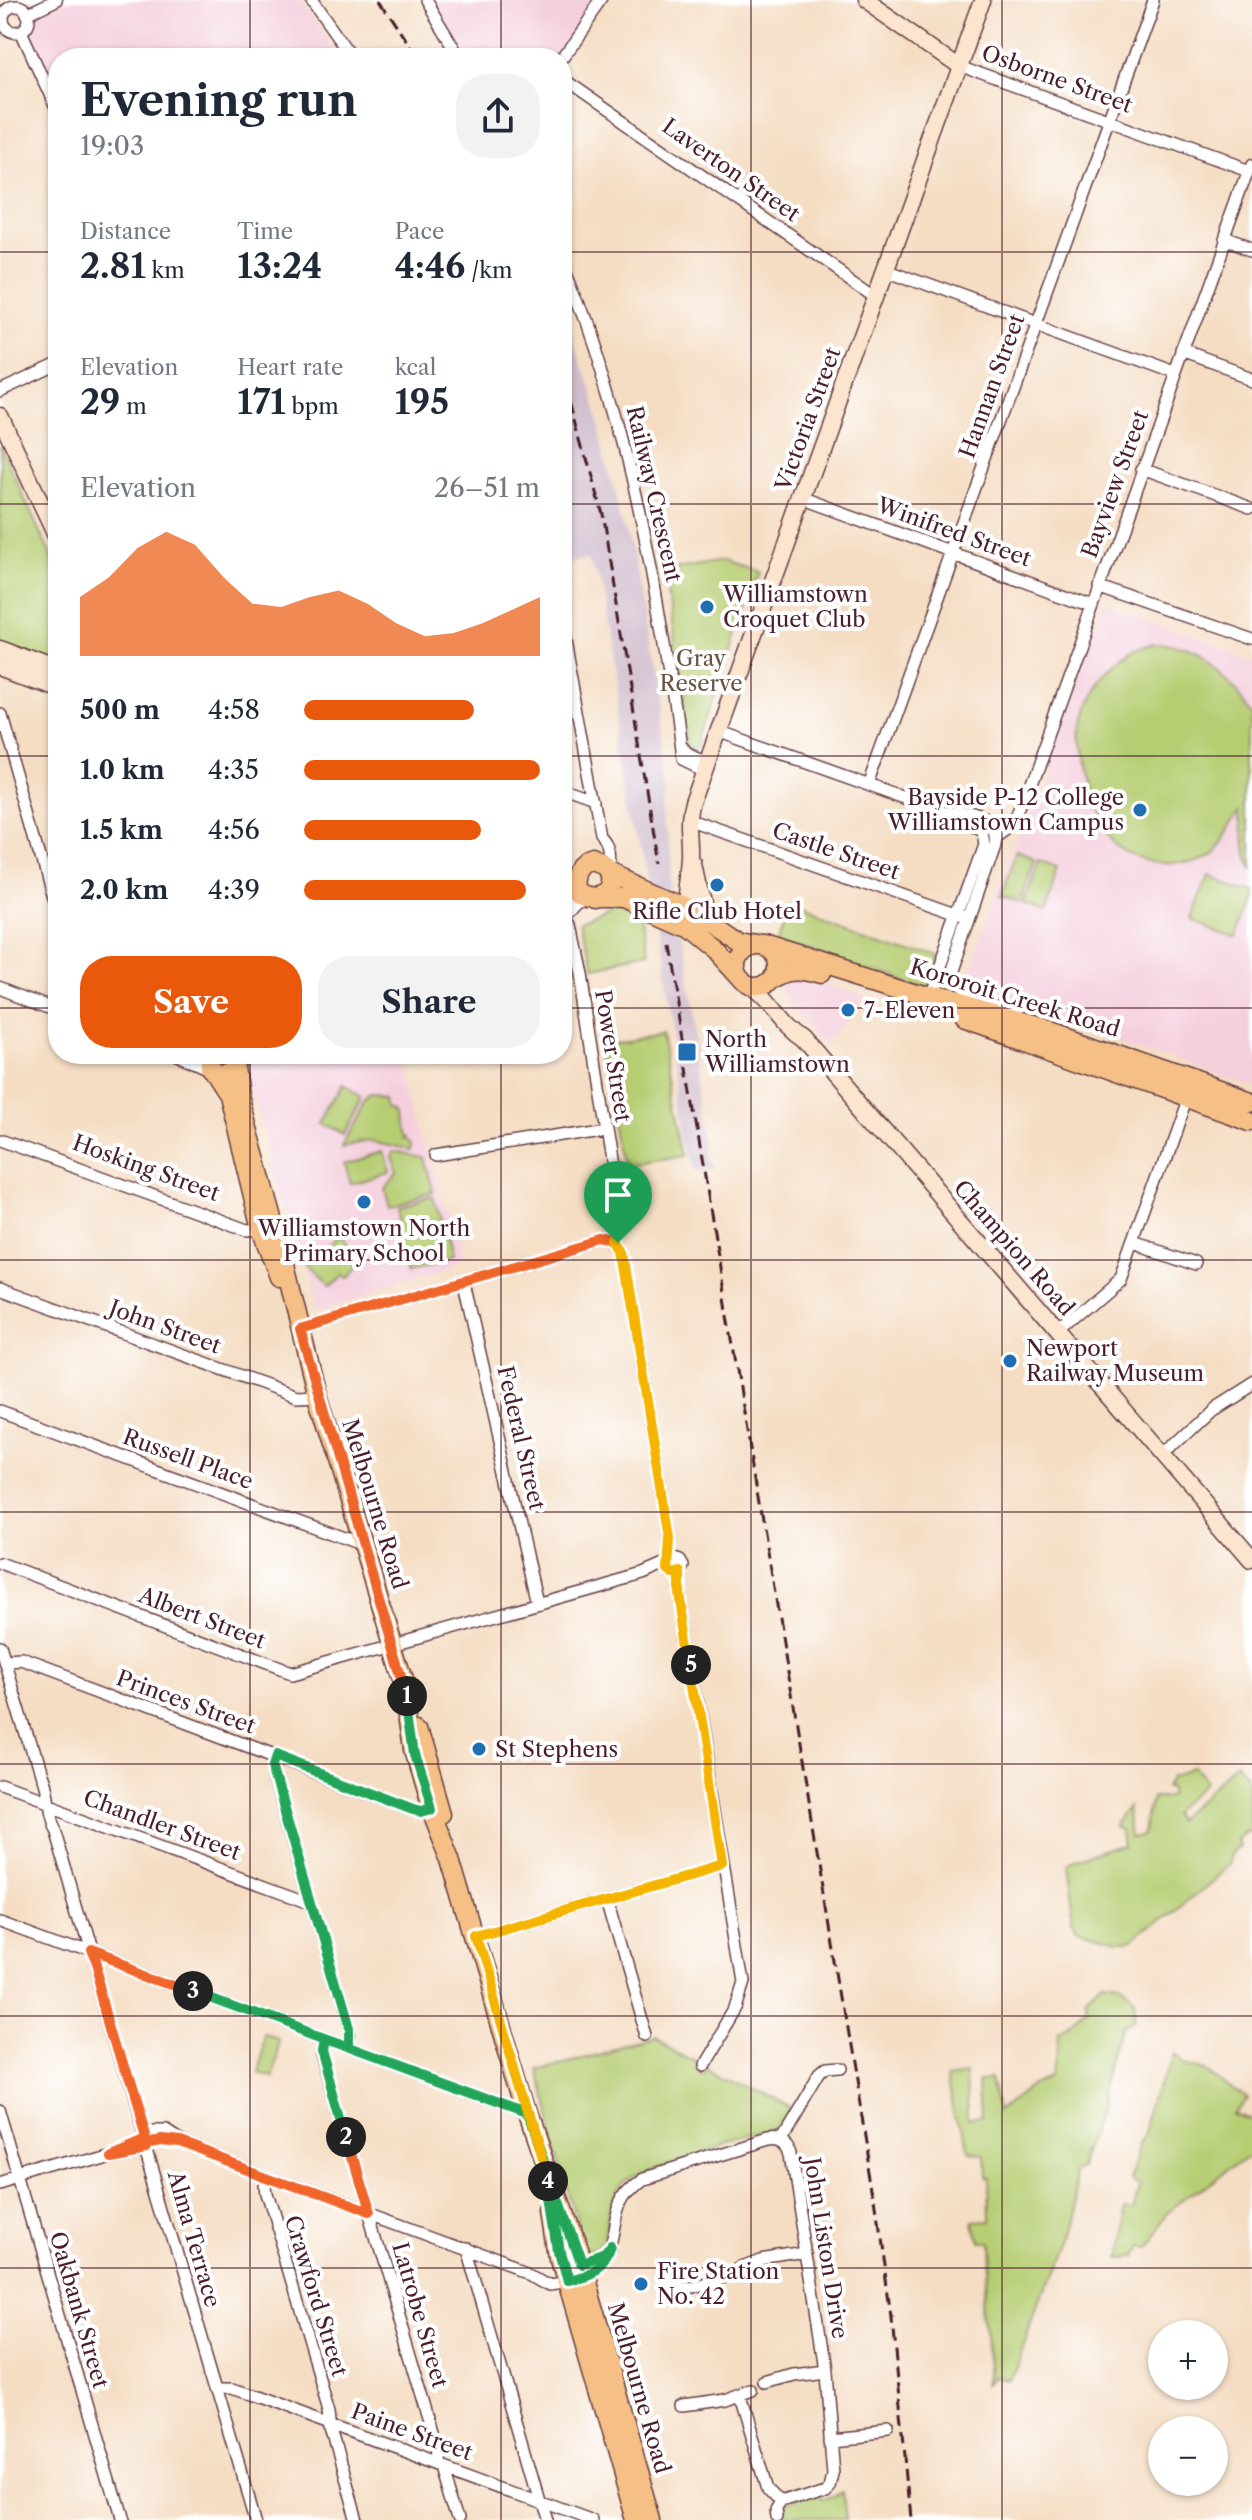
<!DOCTYPE html>
<html lang="en">
<head>
<meta charset="utf-8">
<style>
  :root { --surface:#fff; --page:#f2f2f3; --text:#1f2937; --muted:#747a83; --accent:#ea580c }
  body { margin:0; font-family:"Libre Caslon Text",serif; background:var(--page); color:var(--text); height:100vh; display:flex; flex-direction:column; font-size:30px; white-space:nowrap }
  * { box-sizing:border-box; margin:0 }
  p { font-size:26px; color:var(--muted) }
  .icon { flex:none; width:44px; height:44px; fill:none; stroke:currentColor; stroke-width:2; stroke-linecap:round; stroke-linejoin:round }
  .map { position:relative; flex:1; overflow:hidden }
  .side { position:absolute; left:48px; top:48px; width:524px; height:1016px; display:flex; flex-direction:column; background:var(--surface); border-radius:32px; box-shadow:0 2px 6px #0004 }
  .side>* { flex:none }
  .fabs { position:absolute; left:1148px; top:2320px; display:grid; gap:16px }
  .fabs a { display:grid; place-items:center; width:80px; height:80px; border-radius:50%; background:var(--surface); box-shadow:0 2px 6px #0004; font-size:40px }
  .pin { position:absolute; display:grid; place-items:center; width:68px; height:68px; color:#fff; margin:-82px -34px; border-radius:50% 50% 50% 0; rotate:-45deg; box-shadow:0 0 8px #0007 }
  .pin .icon { rotate:45deg }
  .km { position:absolute; width:40px; height:40px; margin:-20px; border-radius:50%; background:#222; color:#fff; font-size:22px; line-height:40px; text-align:center }
  .round { display:grid; place-items:center; flex:none; width:84px; height:84px; border-radius:32px; background:var(--page) }
  .headline { display:flex; align-items:center; justify-content:space-between; height:136px; padding:0 32px }
  h1 { font-size:44px; font-weight:800; line-height:60px }
  .figures { display:grid; grid-template-columns:repeat(3,1fr); gap:12px; height:136px; padding:8px 32px }
  .figures div { display:grid; align-content:center }
  .figures b { font-size:34px; font-weight:800 }
  .figures small { font-size:22px; font-weight:400 }
  .figures p { font-size:22px }
  .chart { height:224px; padding:16px 32px }
  .chart p { display:flex; justify-content:space-between }
  .chart svg { width:100%; height:144px; margin-top:8px; fill:var(--accent); opacity:.7 }
  .cta { display:flex; gap:16px; margin-top:auto; padding:16px 32px }
  .cta a { flex:1; height:92px; border-radius:32px; background:var(--accent); color:#fff; font-size:32px; font-weight:800; line-height:92px; text-align:center }
  .cta a+a { background:var(--page); color:var(--text) }
  ul { padding:0 32px; list-style:none; font-size:26px }
  li { display:grid; grid-template-columns:128px 96px 1fr; align-items:center; height:60px }
  li i { height:20px; border-radius:10px; background:var(--accent) }
  .map>svg:first-child { display:block }
  .built { fill:#f4cfdd }
  .industrial { fill:#d0bdcd }
  .green { fill:#b6cd72; stroke:#80764e; stroke-width:2 }
  .lines { fill:none; stroke-linecap:round; stroke-linejoin:round }
  .street-casing { stroke:#643c42; stroke-width:14 }
  .secondary-casing { stroke:#643c42; stroke-width:19 }
  .primary-casing { stroke:#643c42; stroke-width:21 }
  .street { stroke:#fff; stroke-width:11 }
  .secondary { stroke:#fbe5cf; stroke-width:16 }
  .primary { stroke:#f5bf86; stroke-width:18 }
  .rail { stroke:#4a1f2b; stroke-width:3; stroke-dasharray:12 6; stroke-linecap:butt }
  .split-1-casing { stroke:#fff; stroke-width:16 }
  .split-2-casing { stroke:#fff; stroke-width:16 }
  .split-3-casing { stroke:#fff; stroke-width:16 }
  .split-4-casing { stroke:#fff; stroke-width:16 }
  .split-5-casing { stroke:#fff; stroke-width:16 }
  .split-6-casing { stroke:#fff; stroke-width:16 }
  .split-1 { stroke:#f0652b; stroke-width:10 }
  .split-2 { stroke:#22a559; stroke-width:10 }
  .split-3 { stroke:#f0652b; stroke-width:10 }
  .split-4 { stroke:#22a559; stroke-width:10 }
  .split-5 { stroke:#f5b400; stroke-width:10 }
  .split-6 { stroke:#f5b400; stroke-width:10 }
  .grid { fill:none; stroke:#4a1f2b; stroke-width:2; stroke-opacity:0.55 }
  .poi-dot { fill:#1f6fb2; stroke:#fff; stroke-width:3 }
  .labels { text-anchor:middle; dominant-baseline:central; stroke-width:8; stroke-linejoin:round; paint-order:stroke }
  .street-label { font-size:22px; fill:#4a1f2b; stroke:#fff }
  .poi-label { font-size:22px; fill:#4a1f2b; stroke:#fff; text-anchor:start }
  .park-label { font-size:22px; fill:#6a5340; stroke:#fff }
</style>
</head>
<body>
<div class="map">
<svg width="1252" height="2520" viewBox="0 0 1252 2520">
  <rect width="100%" height="100%" fill="#fff"/>
  <filter id="ink" filterUnits="userSpaceOnUse"><feTurbulence type="fractalNoise" baseFrequency=".0125" numOctaves="2"/><feDisplacementMap in="SourceGraphic" scale="16" xChannelSelector="R" yChannelSelector="G"/><feConvolveMatrix kernelMatrix="1 2 1 2 8 2 1 2 1" color-interpolation-filters="sRGB"/></filter>
  <filter id="wash" filterUnits="userSpaceOnUse"><feTurbulence type="fractalNoise" baseFrequency=".006" numOctaves="4" result="noise"/><feDisplacementMap in="SourceGraphic" scale="32" xChannelSelector="R" yChannelSelector="G"/><feGaussianBlur stdDeviation="1.8" result="paint"/><feColorMatrix in="noise" values="0 0 0 0 0 0 0 0 0 0 0 0 0 0 0 0 0 1.4 0 .05"/><feComposite in="paint" operator="in"/></filter>
  <g filter="url(#wash)">
    <rect width="100%" height="100%" fill="#f4ddc3"/>
    <!-- built -->
    <path class="built" d="M 68,0 L 298,0 L 342,58 L 58,58 L 58,99 L 28,35 L 35,26 L 38,14 Z
      M 425,0 L 602,0 L 561,58 L 460,58 Z
      M 1107,603 L 1252,654 L 1252,1085 L 965,981 Z
      M 802,973 L 866,999 L 832,1045 L 789,996 L 785,985 L 790,978 Z
      M 274,1054 L 408,1054 L 460,1266 L 314,1310 L 250,1080 L 251,1063 Z"/>
    <!-- industrial -->
    <path class="industrial" d="M 562,301 L 602,415 L 627,517 L 671,780 L 667,810 L 669,890 L 699,1053 L 714,1145 L 711,1155 L 715,1169 L 697,1171 L 693,1159 L 592,554 L 572,557 L 562,511 Z"/>
    <!-- green -->
    <path class="green" d="M 0,445 L 58,572 L 58,668 L 0,645 Z
      M 722,561 L 758,572 L 701,746 L 691,746 L 664,571 Z
      M 1157,644 C 1199,644 1228,670 1252,702 L 1252,868 C 1242,849 1247,826 1246,806 C 1234,822 1225,843 1209,854 C 1198,861 1185,864 1174,865 C 1109,869 1085,813 1078,759 C 1076,741 1075,729 1082,711 C 1090,690 1110,667 1129,655 C 1137,649 1148,647 1157,644 Z
      M 1017,856 L 1037,863 L 1022,903 L 1002,896 Z
      M 1041,864 L 1061,871 L 1046,912 L 1026,904 Z
      M 1210,874 L 1252,889 L 1252,898 L 1238,935 L 1192,918 Z
      M 789,901 L 936,954 L 925,987 L 778,934 Z
      M 614,912 L 637,922 L 644,963 L 587,974 L 576,925 Z
      M 663,1031 L 689,1155 L 628,1164 L 606,1040 Z
      M 347,1086 L 366,1097 L 345,1135 L 326,1124 Z
      M 378,1095 L 398,1096 L 400,1106 L 403,1106 L 407,1111 L 409,1131 L 412,1135 L 409,1136 L 416,1142 L 415,1149 L 374,1140 L 344,1145 L 369,1102 Z
      M 382,1151 L 388,1172 L 350,1183 L 344,1162 Z
      M 394,1151 L 427,1157 L 436,1194 L 387,1205 L 382,1188 L 396,1173 L 391,1157 Z
      M 435,1198 L 449,1261 L 411,1269 L 397,1206 Z
      M 338,1237 L 346,1245 L 352,1265 L 343,1276 L 338,1272 L 324,1286 L 304,1268 Z
      M 1193,1776 L 1206,1794 L 1180,1816 L 1186,1824 L 1239,1779 L 1252,1793 L 1252,1838 L 1248,1836 L 1237,1845 L 1239,1849 L 1233,1854 L 1229,1864 L 1134,1946 L 1118,1947 L 1079,1936 L 1074,1929 L 1066,1868 L 1074,1862 L 1133,1843 L 1131,1829 L 1124,1826 L 1137,1809 L 1141,1833 L 1152,1831 L 1156,1799 L 1172,1799 L 1172,1792 L 1167,1790 L 1172,1782 Z
      M 1105,1995 L 1120,1997 L 1135,2008 L 1137,2026 L 1126,2033 L 1105,2111 L 1086,2164 L 1078,2169 L 1061,2240 L 1009,2380 L 997,2377 L 993,2385 C 995,2336 983,2289 983,2241 L 976,2241 L 972,2219 L 987,2218 L 986,2178 L 982,2177 L 981,2157 L 968,2155 L 953,2071 L 973,2068 L 975,2123 L 989,2122 L 987,2079 L 1000,2078 L 1007,2116 L 1041,2090 L 1058,2084 L 1061,2042 L 1074,2035 L 1090,2019 L 1089,2011 Z
      M 653,2036 L 696,2058 L 694,2063 L 704,2069 L 708,2064 L 792,2110 L 780,2130 C 746,2140 641,2163 623,2188 C 607,2212 613,2231 603,2253 L 591,2257 L 582,2250 L 534,2068 Z
      M 263,2037 L 279,2042 L 266,2077 L 251,2072 Z
      M 1172,2052 L 1184,2060 L 1208,2066 L 1243,2095 L 1235,2107 L 1252,2114 L 1252,2146 L 1167,2213 L 1141,2247 L 1133,2246 L 1128,2256 L 1111,2257 L 1120,2204 L 1131,2205 L 1137,2183 L 1128,2177 L 1142,2144 L 1150,2132 Z
      M 842,2490 L 845,2520 L 783,2520 L 782,2513 L 785,2506 L 821,2496 L 823,2501 L 834,2497 Z"/>
  </g>
  <g filter="url(#ink)">
    <g class="lines">
      <defs>
        <path id="street" d="M 311,0 L 352,58
          M 425,0 L 460,58
          M3 19a13 13 0 1 1 26 0a13 13 0 1 1-26 0Z
          M 27,14 L 56,0
          M 21,31 L 58,112
          M 561,58 L 602,0
          M 959,66 L 1249,171
          M 562,79 L 876,296
          M 1224,240 L 1252,250
          M 562,257 C 614,379 642,508 663,638 C 669,678 677,719 681,759 L 704,770
          M 885,269 L 1175,375
          M 1183,354 L 1252,379
          M 0,391 L 58,364
          M 1141,469 L 1252,509
          M 802,498 L 1093,604
          M 1099,586 L 1252,639
          M 562,618 L 602,839 C 611,847 612,861 609,872
          M 0,713 L 58,917
          M 718,731 L 940,810 C 961,817 1000,813 995,845 L 949,978 L 952,986 L 959,991 L 1017,1015
          M 680,746 L 686,754 L 707,761
          M 869,785 L 1153,0
          M 562,791 L 596,803
          M 952,815 L 982,832
          M 690,821 L 969,919
          M 996,838 L 1015,824 L 1252,164
          M 562,905 L 579,888
          M 562,911 L 570,925 L 580,973 L 619,1224 L 615,1241
          M 562,921 L 578,903 L 588,897
          M 0,988 L 58,1010
          M 929,997 L 984,844 L 982,832
          M 176,1054 L 212,1070
          M 236,1065 L 255,1054
          M 0,1140 L 247,1230 L 261,1229
          M 436,1155 L 604,1128
          M 615,1241 L 624,1253 L 670,1538 L 668,1568 L 671,1573 L 680,1572 L 683,1566 L 680,1561 L 674,1559 L 670,1561
          M 1135,1243 L 1196,1264
          M 464,1283 L 537,1603
          M 0,1288 L 296,1396 L 317,1395
          M 300,1329 L 604,1240 L 615,1241
          M 1058,1333 L 1121,1279 L 1186,1097
          M 0,1411 L 363,1545
          M 1163,1455 L 1211,1410 L 1252,1384
          M 0,1563 L 290,1673 L 643,1574 L 668,1563
          M 680,1572 L 680,1594 L 743,1983 L 735,2008 L 700,2066
          M 0,1648 L 38,1775 C 47,1794 43,1813 53,1830 L 256,2520
          M 7,1663 L 21,1662 L 413,1809 L 421,1811 L 435,1808
          M 275,1756 L 274,1774 L 349,2029 L 349,2048
          M 0,1787 L 310,1901
          M 607,1899 L 647,2037
          M 0,1920 L 527,2114
          M 476,1936 L 722,1866
          M 324,2040 L 322,2055 L 439,2450 L 438,2463
          M 0,2111 L 120,2520
          M 143,2133 L 163,2133 L 180,2144 L 531,2273 L 550,2284 L 567,2281
          M 781,2140 L 819,2076 L 825,2071 L 837,2070
          M 267,2176 L 264,2185 L 265,2194 L 329,2409 L 331,2430 L 357,2520
          M 0,2185 L 108,2153 L 147,2146
          M 466,2248 L 545,2520
          M 579,2265 L 602,2258 L 609,2252
          M 742,2269 L 763,2261 L 807,2254
          M 582,2277 C 631,2255 596,2210 642,2179 L 768,2140 C 779,2138 788,2142 791,2153 L 825,2370 L 833,2470 L 830,2483 L 825,2488 L 781,2502
          M 665,2287 L 691,2286 L 728,2276
          M 767,2382 L 794,2374 L 825,2370
          M 217,2388 L 232,2388 L 593,2520
          M 740,2396 L 768,2488 L 781,2502 L 776,2511 L 777,2520
          M 684,2406 L 725,2400 L 753,2390
          M 830,2437 L 888,2431
          M 444,2466 L 460,2520"/>
        <path id="secondary" d="M 864,0 L 959,66
          M 0,416 L 58,540
          M 0,649 L 58,671
          M 0,666 L 58,688
          M 694,865 L 705,917
          M 687,916 C 684,897 690,878 691,859 C 692,840 687,821 693,802 L 983,0
          M 747,984 C 773,1000 779,1023 804,1039 L 1252,1560"/>
        <path id="primary" d="M 610,874 L 692,910 L 738,941 L 761,945
          M 595,899 L 608,892 L 611,880 L 606,870 L 593,865 C 586,867 580,869 578,877 C 569,906 610,896 624,898 L 685,925 L 714,949 L 744,982
          M737 966a21 21 0 1 1 42 0a21 21 0 1 1-42 0Z
          M 763,945 L 929,997 L 1047,1030 L 1252,1102
          M 776,978 C 793,967 802,968 822,974
          M 964,1019 L 1252,1121
          M 210,1054 L 210,1068 C 218,1077 228,1076 235,1067 L 235,1054
          M 235,1067 L 239,1096 L 282,1252 L 317,1395 L 410,1702
          M 213,1071 L 228,1094 L 261,1229 L 279,1277
          M 406,1693 L 414,1750 L 428,1798 L 452,1859 L 527,2114 L 574,2248 L 653,2520
          M 419,1726 L 444,1813
          M 553,2213 L 560,2258 L 636,2520"/>
      </defs>
      <!-- street casing -->
      <use href="#street" class="street-casing"/>
      <!-- secondary casing -->
      <use href="#secondary" class="secondary-casing"/>
      <!-- primary casing -->
      <use href="#primary" class="primary-casing"/>
      <!-- street -->
      <use href="#street" class="street"/>
      <!-- secondary -->
      <use href="#secondary" class="secondary"/>
      <!-- primary -->
      <use href="#primary" class="primary"/>
      <!-- rail -->
      <path class="rail" d="M 380,0 L 418,58
        M 562,367 L 601,514 L 659,864
        M 666,942 L 875,2202 L 891,2316 L 911,2520"/>
    </g>
  </g>
  <g class="lines" filter="url(#ink)">
    <defs>
      <path id="split-1" d="M 407,1696 L 300,1329 L 604,1240 L 618,1243"/>
      <path id="split-2" d="M 346,2137 L 322,2051 L 324,2040 L 349,2048 L 349,2029 L 272,1765 L 275,1756 L 413,1809 L 421,1811 L 432,1808 L 415,1755 L 407,1696"/>
      <path id="split-3" d="M 193,1991 L 88,1953 L 93,1965 L 143,2133 L 147,2146 L 108,2153 L 144,2138 L 146,2144 L 160,2141 L 177,2143 L 369,2214 L 346,2137"/>
      <path id="split-4" d="M 193,1991 L 527,2114 L 579,2265 L 603,2257 L 610,2248 C 605,2269 587,2276 567,2281 L 559,2251 L 548,2181"/>
      <path id="split-5" d="M 548,2181 L 476,1936 L 722,1866 L 691,1665"/>
      <path id="split-6" d="M 618,1243 L 624,1253 L 670,1538 L 668,1570 L 673,1574 L 680,1572 L 680,1594 L 691,1665"/>
    </defs>
    <!-- split-1 casing -->
    <use href="#split-1" class="split-1-casing"/>
    <!-- split-2 casing -->
    <use href="#split-2" class="split-2-casing"/>
    <!-- split-3 casing -->
    <use href="#split-3" class="split-3-casing"/>
    <!-- split-4 casing -->
    <use href="#split-4" class="split-4-casing"/>
    <!-- split-5 casing -->
    <use href="#split-5" class="split-5-casing"/>
    <!-- split-6 casing -->
    <use href="#split-6" class="split-6-casing"/>
    <!-- split-1 -->
    <use href="#split-1" class="split-1"/>
    <!-- split-2 -->
    <use href="#split-2" class="split-2"/>
    <!-- split-3 -->
    <use href="#split-3" class="split-3"/>
    <!-- split-4 -->
    <use href="#split-4" class="split-4"/>
    <!-- split-5 -->
    <use href="#split-5" class="split-5"/>
    <!-- split-6 -->
    <use href="#split-6" class="split-6"/>
  </g>
  <!-- grid -->
  <path class="grid" d="M 250,0 L 250,58M 501,0 L 501,58M 751,0 L 751,2520M 1002,0 L 1002,2520M 0,252 L 58,252M 562,252 L 1252,252M 0,504 L 58,504M 562,504 L 1252,504M 0,756 L 58,756M 562,756 L 1252,756M 0,1008 L 58,1008M 562,1008 L 1252,1008M 250,1054 L 250,2520M 501,1054 L 501,2520M 0,1260 L 1252,1260M 0,1512 L 1252,1512M 0,1764 L 1252,1764M 0,2016 L 1252,2016M 0,2268 L 1252,2268"/>
  <!-- markers -->
  <g class="poi-dot">
    <circle cx="707" cy="607" r="8"/>
    <circle cx="1140" cy="810" r="8"/>
    <circle cx="717" cy="885" r="8"/>
    <circle cx="848" cy="1010" r="8"/>
    <rect x="677" y="1042" width="20" height="20" rx="4"/>
    <circle cx="364" cy="1202" r="8"/>
    <circle cx="1010" cy="1361" r="8"/>
    <circle cx="479" cy="1749" r="8"/>
    <circle cx="641" cy="2284" r="8"/>
  </g>
  <g class="labels">
    <!-- street labels -->
    <g class="street-label">
      <text transform="translate(1057 79) rotate(20)">Osborne Street</text>
      <text transform="translate(731 170) rotate(35)">Laverton Street</text>
      <text transform="translate(992 386) rotate(-70)">Hannan Street</text>
      <text transform="translate(808 419) rotate(-70)">Victoria Street</text>
      <text transform="translate(1115 484) rotate(-70)">Bayview Street</text>
      <text transform="translate(654 494) rotate(77)">Railway Crescent</text>
      <text transform="translate(954 532) rotate(20)">Winifred Street</text>
      <text transform="translate(836 851) rotate(19)">Castle Street</text>
      <text transform="translate(1015 998) rotate(17)">Kororoit Creek Road</text>
      <text transform="translate(613 1056) rotate(81)">Power Street</text>
      <text transform="translate(146 1168) rotate(20)">Hosking Street</text>
      <text transform="translate(1014 1248) rotate(49)">Champion Road</text>
      <text transform="translate(165 1327) rotate(20)">John Street</text>
      <text transform="translate(521 1438) rotate(77)">Federal Street</text>
      <text transform="translate(188 1459) rotate(20)">Russell Place</text>
      <text transform="translate(375 1504) rotate(73)">Melbourne Road</text>
      <text transform="translate(202 1618) rotate(21)">Albert Street</text>
      <text transform="translate(186 1702) rotate(20)">Princes Street</text>
      <text transform="translate(162 1825) rotate(20)">Chandler Street</text>
      <text transform="translate(194 2239) rotate(74)">Alma Terrace</text>
      <text transform="translate(826 2248) rotate(81)">John Liston Drive</text>
      <text transform="translate(316 2296) rotate(73)">Crawford Street</text>
      <text transform="translate(79 2310) rotate(74)">Oakbank Street</text>
      <text transform="translate(420 2315) rotate(74)">Latrobe Street</text>
      <text transform="translate(639 2388) rotate(74)">Melbourne Road</text>
      <text transform="translate(412 2432) rotate(20)">Paine Street</text>
    </g>
    <!-- poi labels -->
    <g class="poi-label">
      <text x="723" y="594">Williamstown<tspan x="723" dy="25">Croquet Club</tspan></text>
      <text x="1124" y="797" text-anchor="end">Bayside P-12 College<tspan x="1124" dy="25">Williamstown Campus</tspan></text>
      <text x="717" y="911" text-anchor="middle">Rifle Club Hotel</text>
      <text x="864" y="1010">7-Eleven</text>
      <text x="705" y="1039">North<tspan x="705" dy="25">Williamstown</tspan></text>
      <text x="364" y="1228" text-anchor="middle">Williamstown North<tspan x="364" dy="25">Primary School</tspan></text>
      <text x="1026" y="1348">Newport<tspan x="1026" dy="25">Railway Museum</tspan></text>
      <text x="495" y="1749">St Stephens</text>
      <text x="657" y="2271">Fire Station<tspan x="657" dy="25">No. 42</tspan></text>
    </g>
    <!-- park labels -->
    <g class="park-label">
      <text x="701" y="658">Gray<tspan x="701" dy="25">Reserve</tspan></text>
    </g>
  </g>
</svg>
<div class="fabs">
<a>+</a>
<a>−</a>
</div>
<div class="pin" style="left:618px;top:1243px;background:#1e9e55"><svg class="icon" aria-label="arrive" viewBox="0 0 24 24"><path d="M6 21V4h12l-3 4 3 4H6"/></svg></div>
<b class="km" style="left:407px;top:1696px">1</b>
<b class="km" style="left:346px;top:2137px">2</b>
<b class="km" style="left:193px;top:1991px">3</b>
<b class="km" style="left:548px;top:2181px">4</b>
<b class="km" style="left:691px;top:1665px">5</b>
<section class="side">
<div class="headline"><div><h1>Evening run</h1><p>19:03</p></div><a class="round"><svg class="icon" aria-label="share" viewBox="0 0 24 24"><path d="M12 15V3M7 8l5-5 5 5M5 13v7h14v-7"/></svg></a></div>
<div class="figures">
<div><p>Distance</p><b>2.81<small> km</small></b></div>
<div><p>Time</p><b>13:24</b></div>
<div><p>Pace</p><b>4:46<small> /km</small></b></div>
</div>
<div class="figures">
<div><p>Elevation</p><b>29<small> m</small></b></div>
<div><p>Heart rate</p><b>171<small> bpm</small></b></div>
<div><p>kcal</p><b>195</b></div>
</div>
<div class="chart"><p><span>Elevation</span>26–51 m</p>
<svg viewBox="0 0 160 44" preserveAspectRatio="none"><path d="M0 44V26L10 20L20 11L30 6L40 10L50 20L60 28L70 29L80 26L90 24L100 28L110 34L120 38L130 37L140 34L150 30L160 26V44z"/></svg>
</div>
<ul>
<li><b>500 m</b>4:58<i style="width:72%"></i></li>
<li><b>1.0 km</b>4:35<i style="width:100%"></i></li>
<li><b>1.5 km</b>4:56<i style="width:75%"></i></li>
<li><b>2.0 km</b>4:39<i style="width:94%"></i></li>
</ul>
<div class="cta"><a>Save</a><a>Share</a></div>
</section>
</div>
</body>
</html>
